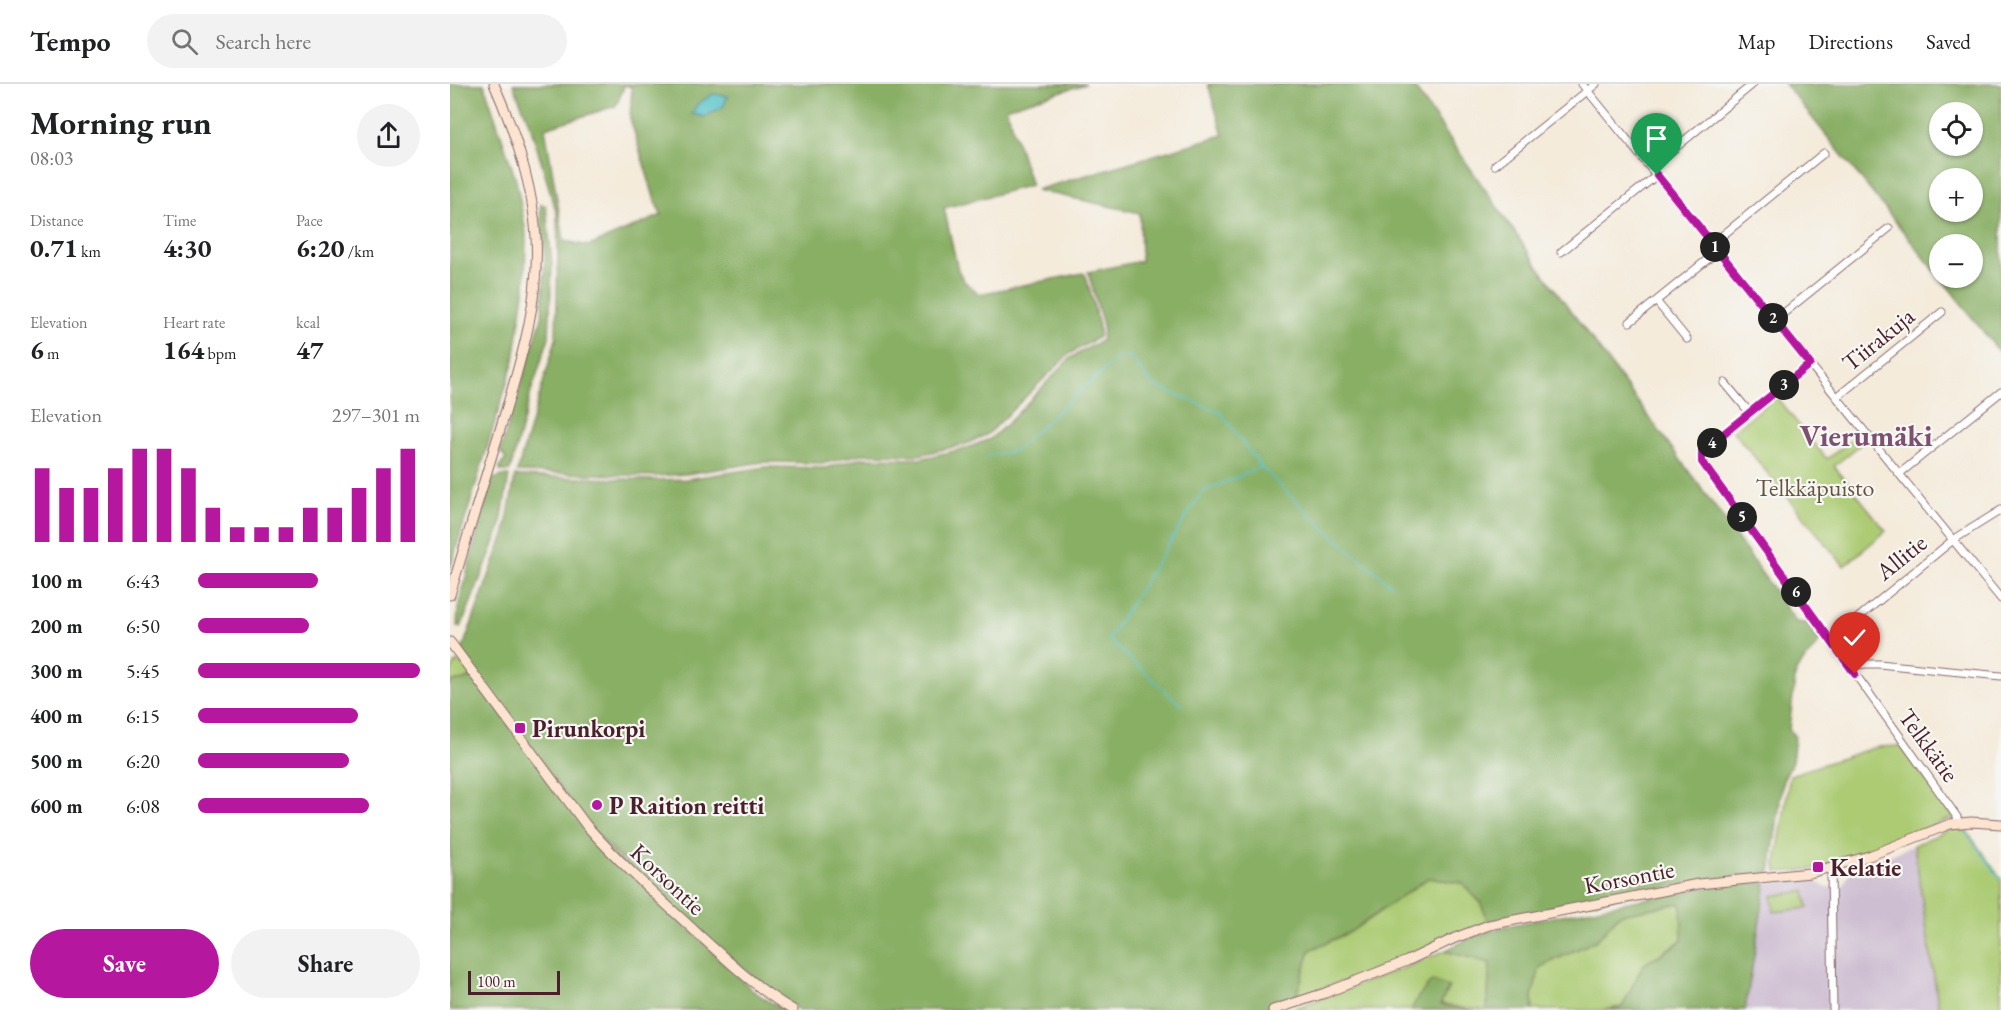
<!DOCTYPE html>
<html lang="en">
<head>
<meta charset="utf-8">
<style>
  :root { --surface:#fff; --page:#f2f2f2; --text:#202124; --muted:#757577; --line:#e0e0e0; --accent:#b5179e }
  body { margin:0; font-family:"EB Garamond",serif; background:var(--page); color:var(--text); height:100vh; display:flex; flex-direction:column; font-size:22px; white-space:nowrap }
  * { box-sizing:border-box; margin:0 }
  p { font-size:20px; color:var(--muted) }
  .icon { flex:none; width:33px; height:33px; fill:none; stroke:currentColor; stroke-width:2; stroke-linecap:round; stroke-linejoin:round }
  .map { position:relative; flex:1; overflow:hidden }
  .details { display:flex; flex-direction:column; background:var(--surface); width:450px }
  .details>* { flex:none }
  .controls { position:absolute; left:1479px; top:18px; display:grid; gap:12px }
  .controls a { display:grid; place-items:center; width:54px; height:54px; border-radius:50%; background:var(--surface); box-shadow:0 2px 4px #0004; font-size:30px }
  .scale { position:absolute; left:18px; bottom:15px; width:92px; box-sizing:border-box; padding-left:6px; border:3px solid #4a1f2b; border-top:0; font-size:16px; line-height:21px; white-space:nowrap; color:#4a1f2b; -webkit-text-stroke:4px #f6f6f2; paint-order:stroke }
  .pin { position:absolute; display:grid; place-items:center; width:51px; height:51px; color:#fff; margin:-62px -26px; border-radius:50% 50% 50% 0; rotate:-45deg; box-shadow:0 0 6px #0007 }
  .pin .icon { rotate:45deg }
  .km { position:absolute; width:30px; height:30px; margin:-15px; border-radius:50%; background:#222; color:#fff; font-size:16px; line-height:30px; text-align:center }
  .round { display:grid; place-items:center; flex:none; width:63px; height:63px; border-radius:32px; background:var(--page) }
  .head { display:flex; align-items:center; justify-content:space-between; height:102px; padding:0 30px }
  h1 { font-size:33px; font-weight:700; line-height:45px }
  .metrics { display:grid; grid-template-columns:repeat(3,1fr); gap:9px; height:102px; padding:6px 30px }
  .metrics div { display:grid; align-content:center }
  .metrics b { font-size:26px; font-weight:700 }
  .metrics small { font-size:16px; font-weight:400 }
  .metrics p { font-size:16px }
  .chart { height:168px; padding:12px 30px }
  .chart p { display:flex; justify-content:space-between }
  .chart svg { width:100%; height:108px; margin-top:6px; stroke:var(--accent); stroke-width:6 }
  .button { display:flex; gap:12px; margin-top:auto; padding:12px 30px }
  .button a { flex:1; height:69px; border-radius:36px; background:var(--accent); color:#fff; font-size:24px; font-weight:700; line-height:69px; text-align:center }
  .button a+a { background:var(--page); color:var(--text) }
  ul { padding:0 30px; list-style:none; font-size:20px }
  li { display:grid; grid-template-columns:96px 72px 1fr; align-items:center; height:45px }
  li i { height:15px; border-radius:8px; background:var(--accent) }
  header { display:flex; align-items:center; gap:36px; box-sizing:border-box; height:84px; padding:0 30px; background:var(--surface); border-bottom:2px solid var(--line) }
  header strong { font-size:28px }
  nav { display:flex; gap:33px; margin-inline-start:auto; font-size:21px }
  .search { width:420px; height:54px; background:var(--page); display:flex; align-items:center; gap:15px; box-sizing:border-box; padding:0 21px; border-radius:33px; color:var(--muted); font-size:22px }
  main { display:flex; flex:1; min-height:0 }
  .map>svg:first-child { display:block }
  .industrial { fill:#cebed1 }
  .green { fill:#accb73; stroke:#7b754f; stroke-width:1.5 }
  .forest { fill:#89af65; stroke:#6a6748; stroke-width:1.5; fill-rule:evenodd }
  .water { fill:#54c2c9; stroke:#4f707a; stroke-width:1.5 }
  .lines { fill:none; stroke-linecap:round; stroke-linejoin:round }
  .stream { stroke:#54c2c9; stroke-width:1.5 }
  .minor-casing { stroke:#866669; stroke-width:9 }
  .secondary-casing { stroke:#866669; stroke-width:11 }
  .minor { stroke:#fff; stroke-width:7 }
  .secondary { stroke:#fde4d1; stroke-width:9 }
  .route-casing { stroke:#fff; stroke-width:12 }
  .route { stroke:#b5179e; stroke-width:8 }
  .poi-dot { fill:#b5179e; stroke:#f6f6f2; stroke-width:2 }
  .labels { text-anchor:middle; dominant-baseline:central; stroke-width:4.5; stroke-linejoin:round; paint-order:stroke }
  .street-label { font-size:24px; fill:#4a1f2b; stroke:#f6f6f2 }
  .park-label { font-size:24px; fill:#675341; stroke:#f6f6f2 }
  .poi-label { font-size:24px; font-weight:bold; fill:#4a1f2b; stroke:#f6f6f2; text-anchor:start }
  .district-label { font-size:30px; font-weight:bold; fill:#7c5071; stroke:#f6f6f2 }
</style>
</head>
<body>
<header>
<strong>Tempo</strong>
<div class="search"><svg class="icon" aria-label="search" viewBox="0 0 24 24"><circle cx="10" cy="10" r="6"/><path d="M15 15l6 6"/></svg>Search here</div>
<nav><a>Map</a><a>Directions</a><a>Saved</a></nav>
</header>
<main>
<section class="details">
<div class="head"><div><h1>Morning run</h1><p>08:03</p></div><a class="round"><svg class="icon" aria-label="share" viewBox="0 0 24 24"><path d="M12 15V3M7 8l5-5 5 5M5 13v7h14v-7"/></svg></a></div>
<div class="metrics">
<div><p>Distance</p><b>0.71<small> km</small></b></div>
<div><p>Time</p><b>4:30</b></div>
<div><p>Pace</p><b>6:20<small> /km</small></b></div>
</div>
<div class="metrics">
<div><p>Elevation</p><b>6<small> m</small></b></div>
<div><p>Heart rate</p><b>164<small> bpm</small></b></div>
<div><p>kcal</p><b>47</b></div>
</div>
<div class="chart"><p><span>Elevation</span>297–301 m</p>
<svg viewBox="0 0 160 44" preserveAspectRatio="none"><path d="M5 44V14M15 44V22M25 44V22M35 44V14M45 44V6M55 44V6M65 44V14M75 44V30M85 44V38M95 44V38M105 44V38M115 44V30M125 44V30M135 44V22M145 44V14M155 44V6"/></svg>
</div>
<ul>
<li><b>100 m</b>6:43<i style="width:54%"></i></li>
<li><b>200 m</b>6:50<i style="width:50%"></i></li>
<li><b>300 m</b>5:45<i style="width:100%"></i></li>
<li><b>400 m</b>6:15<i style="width:72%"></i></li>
<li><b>500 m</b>6:20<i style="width:68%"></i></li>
<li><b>600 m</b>6:08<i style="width:77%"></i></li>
</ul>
<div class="button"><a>Save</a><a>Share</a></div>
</section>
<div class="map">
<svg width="1551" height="926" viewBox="0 0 1551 926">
  <rect width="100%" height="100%" fill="#f6f6f2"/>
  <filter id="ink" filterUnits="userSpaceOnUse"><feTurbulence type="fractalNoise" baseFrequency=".0167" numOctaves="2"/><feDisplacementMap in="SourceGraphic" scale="12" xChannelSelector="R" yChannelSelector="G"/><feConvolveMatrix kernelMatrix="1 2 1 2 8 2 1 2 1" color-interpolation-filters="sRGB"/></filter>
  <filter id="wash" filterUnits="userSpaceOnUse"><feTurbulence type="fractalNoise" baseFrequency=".008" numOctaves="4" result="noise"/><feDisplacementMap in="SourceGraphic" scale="24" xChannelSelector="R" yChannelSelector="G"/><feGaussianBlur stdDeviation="1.35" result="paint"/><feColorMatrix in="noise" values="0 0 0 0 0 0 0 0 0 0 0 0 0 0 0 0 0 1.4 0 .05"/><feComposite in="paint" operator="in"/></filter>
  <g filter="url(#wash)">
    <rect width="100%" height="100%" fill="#f4ebdb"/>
    <!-- industrial -->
    <path class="industrial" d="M 1464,761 L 1489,926 L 1295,926 L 1316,799 L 1363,795 L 1375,803 L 1393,802 L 1399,789 Z"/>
    <!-- green -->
    <path class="green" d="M 1326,313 L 1377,375 L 1410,349 L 1416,356 L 1384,382 L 1436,447 L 1394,482 L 1283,347 Z
      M 7,577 L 24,591 L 15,596 L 0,598 L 0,588 Z
      M 1451,662 L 1502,730 L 1503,734 L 1379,782 L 1349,787 L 1327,788 L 1326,779 L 1340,691 L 1426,663 Z
      M 1514,743 L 1551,795 L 1551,926 L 1489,926 L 1464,761 L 1501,745 Z
      M 978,794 L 1012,799 L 1030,818 L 1039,838 L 915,890 L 846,913 L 860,866 L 900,848 Z
      M 1355,807 L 1358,824 L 1324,828 L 1322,812 Z
      M 1232,819 L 1232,856 L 1193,881 L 1172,923 L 1155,926 L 1083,926 L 1082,912 L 1090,883 L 1147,856 L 1170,830 Z
      M 994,867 L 1040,879 L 1037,926 C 1013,926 992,922 969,912 L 961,926 L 839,926 L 951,885 Z"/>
    <!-- forest -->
    <path class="forest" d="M 0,0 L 34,0 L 66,96 L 76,148 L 75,202 L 64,276 L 0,485 Z
      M 63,0 L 636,0 L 556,24 L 581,101 L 494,124 L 508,186 L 514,197 L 529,210 L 633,189 L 636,192 L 649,242 L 649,253 L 619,270 L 538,350 L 516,360 L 469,371 L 411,370 L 376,379 L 313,378 L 236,390 L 207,392 L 67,388 L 106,255 L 108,167 L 107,130 L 80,41 ZM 175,0 L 182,4 L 180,34 L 206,120 L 212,131 L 139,162 L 114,157 L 95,44 L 166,22 Z
      M 758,0 L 962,0 L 1088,182 L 1268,427 L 1346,538 L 1356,539 L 1370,557 L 1346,587 L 1339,645 L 1345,653 L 1342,678 L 1333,696 L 1320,789 L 1260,795 L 1039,838 L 1030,818 L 1012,799 L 978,794 L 900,848 L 860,866 L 846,913 L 809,926 L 349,926 L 327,913 L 223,825 L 137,741 L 26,589 L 12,566 L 55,448 L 65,392 L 206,396 L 236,395 L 316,383 L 375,384 L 411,374 L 469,375 L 517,364 L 540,355 L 559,338 L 620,274 L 652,256 L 653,241 L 638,188 L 691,177 L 690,129 L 586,106 L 773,51 Z
      M 1335,0 L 1551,0 L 1551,270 L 1491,194 L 1522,194 L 1522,160 L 1490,160 L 1489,192 ZM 1490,28 L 1522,28 L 1522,62 L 1490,62 ZM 1490,94 L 1522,94 L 1522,128 L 1490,128 Z
      M 91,120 L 96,122 L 102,181 L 99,253 L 81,308 L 60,387 L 50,387 L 50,382 L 56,375 L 50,367 L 92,233 L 95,171 L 90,126 Z
      M 52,392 L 59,392 L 50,445 L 11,543 L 7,543 L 8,523 L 39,405 L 43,395 Z
      M 24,591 L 135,742 L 303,907 L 333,926 L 0,926 L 0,598 L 15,596 Z
      M 1316,799 L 1295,926 L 1155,926 L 1172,923 L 1193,881 L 1232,857 L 1231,819 L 1170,830 L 1147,856 L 1090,883 L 1082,912 L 1083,926 L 1037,926 L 1040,879 L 994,867 L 1022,853 L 1056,842 L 1245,805 L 1284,800 Z
      M 982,897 L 999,903 L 990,921 L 1019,926 L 961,926 L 969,912 Z"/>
    <!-- water -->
    <path class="water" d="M 263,10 L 278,12 L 273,23 L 254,33 L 242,30 L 247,20 Z"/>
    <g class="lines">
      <!-- stream -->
      <path class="stream" d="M 537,372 L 564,367 L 668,273 L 680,272 L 702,301 L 770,328 L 811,383 L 875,445 L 941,501
        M 732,622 L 658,555 L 752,408 L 811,383
        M 1514,746 L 1551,796"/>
    </g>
  </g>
  <g filter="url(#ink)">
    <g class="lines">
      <defs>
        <path id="minor" d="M 1132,0 L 1551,515
          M 1045,81 L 1146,0
          M 1201,84 L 1303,0
          M 1262,160 L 1374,69
          M 1111,168 L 1207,91
          M 1206,217 L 1237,255
          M 1324,237 L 1439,144
          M 1180,238 L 1268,167
          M 1360,280 L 1253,367 L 1252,378 C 1338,496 1423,614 1507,733 L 1508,738
          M 1275,299 L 1300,329
          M 1387,313 L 1492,228
          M 1449,390 L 1551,308
          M 1381,556 L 1503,456 L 1551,426
          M 1400,582 L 1415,580 L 1429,580 L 1551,592
          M 1381,785 L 1383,926"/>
        <path id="secondary" d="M 0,511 C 16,457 32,403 49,349 C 68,285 90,221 86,153 C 83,100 65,48 44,0
          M 0,558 L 136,741 C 170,779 208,813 246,848 C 277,876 307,905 343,926
          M 823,926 L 875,909 L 957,877 L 1005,854 L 1039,841 L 1248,800 L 1360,789 L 1419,772 L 1500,740 L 1521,738 L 1551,740"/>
      </defs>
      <!-- minor casing -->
      <use href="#minor" class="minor-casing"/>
      <!-- secondary casing -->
      <use href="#secondary" class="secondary-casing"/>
      <!-- minor -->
      <use href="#minor" class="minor"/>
      <!-- secondary -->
      <use href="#secondary" class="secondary"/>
    </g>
  </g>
  <g class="lines" filter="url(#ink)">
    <defs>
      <path id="route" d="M 1207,91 L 1360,280 L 1252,367 L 1252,378 L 1405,590"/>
    </defs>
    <!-- route casing -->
    <use href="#route" class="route-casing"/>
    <!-- route -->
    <use href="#route" class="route"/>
  </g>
  <!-- markers -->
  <g class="poi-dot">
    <rect x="64" y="638" width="12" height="12" rx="3"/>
    <circle cx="147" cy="721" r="6"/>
    <rect x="1362" y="777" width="12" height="12" rx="3"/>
  </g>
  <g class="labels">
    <!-- street labels -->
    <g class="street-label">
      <text transform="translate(1428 255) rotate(-39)">Tiirakuja</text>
      <text transform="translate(1451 473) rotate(-39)">Allitie</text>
      <text transform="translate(1479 661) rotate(54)">Telkkätie</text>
      <text transform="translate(1179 793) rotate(-11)">Korsontie</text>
      <text transform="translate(218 795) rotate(43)">Korsontie</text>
    </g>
    <!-- park labels -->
    <g class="park-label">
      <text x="1365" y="403">Telkkäpuisto</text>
    </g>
    <!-- poi labels -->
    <g class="poi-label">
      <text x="82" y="644">Pirunkorpi</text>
      <text x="159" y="721">P Raition reitti</text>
      <text x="1380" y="783">Kelatie</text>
    </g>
    <!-- district labels -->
    <g class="district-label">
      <text x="1416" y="351">Vierumäki</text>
    </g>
  </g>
</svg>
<div class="controls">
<a><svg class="icon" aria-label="locate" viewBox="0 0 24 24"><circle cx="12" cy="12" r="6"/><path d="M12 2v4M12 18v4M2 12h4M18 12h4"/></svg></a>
<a>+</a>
<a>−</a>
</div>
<div class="scale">100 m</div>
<div class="pin" style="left:1207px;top:91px;background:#1e9e55"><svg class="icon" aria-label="arrive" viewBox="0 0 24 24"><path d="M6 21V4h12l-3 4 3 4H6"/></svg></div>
<div class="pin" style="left:1405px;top:590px;background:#d93025"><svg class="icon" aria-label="check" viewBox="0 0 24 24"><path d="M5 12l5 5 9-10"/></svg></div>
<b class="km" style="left:1265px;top:163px">1</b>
<b class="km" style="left:1323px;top:234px">2</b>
<b class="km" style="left:1334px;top:301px">3</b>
<b class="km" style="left:1262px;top:359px">4</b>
<b class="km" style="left:1292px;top:433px">5</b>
<b class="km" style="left:1346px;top:508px">6</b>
</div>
</main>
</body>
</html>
